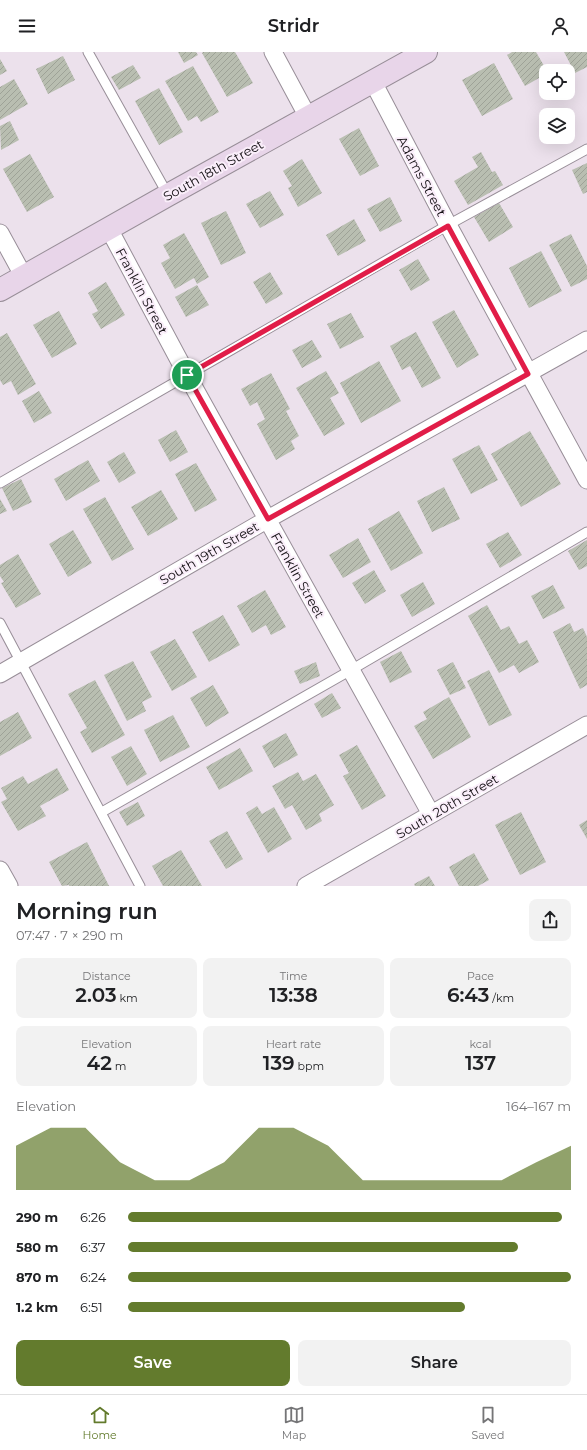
<!DOCTYPE html>
<html lang="en">
<head>
<meta charset="utf-8">
<style>
  :root { --surface:#fff; --page:#f2f2f2; --text:#202124; --muted:#757577; --line:#e0e0e0; --accent:#637b2d }
  body { margin:0; font-family:Montserrat,sans-serif; background:var(--page); color:var(--text); height:100vh; display:flex; flex-direction:column; font-size:15px; white-space:nowrap }
  * { box-sizing:border-box; margin:0 }
  p { font-size:13px; color:var(--muted) }
  .icon { flex:none; width:22px; height:22px; fill:none; stroke:currentColor; stroke-width:2; stroke-linecap:round; stroke-linejoin:round }
  .map { position:relative; height:834px; overflow:hidden }
  .side { display:flex; flex-direction:column; background:var(--surface); flex:1 }
  .side>* { flex:none }
  .controls { position:absolute; left:539px; top:12px; display:grid; gap:8px }
  .controls a { display:grid; place-items:center; width:36px; height:36px; border-radius:8px; background:var(--surface); box-shadow:0 4px 16px #0002; font-size:20px }
  .pin { position:absolute; display:grid; place-items:center; width:34px; height:34px; color:#fff; margin:-17px; border:2px solid #fff; border-radius:50%; box-shadow:0 1px 4px #0007 }
  .round { display:grid; place-items:center; flex:none; width:42px; height:42px; border-radius:8px; background:var(--page) }
  .head { display:flex; align-items:center; justify-content:space-between; height:68px; padding:0 16px }
  h1 { font-size:22px; font-weight:600; line-height:30px }
  .metrics { display:grid; grid-template-columns:repeat(3,1fr); gap:6px; height:68px; padding:4px 16px }
  .metrics div { display:grid; align-content:center; border-radius:8px; background:var(--page); text-align:center }
  .metrics b { font-size:20px; font-weight:600 }
  .metrics small { font-size:11px; font-weight:400 }
  .metrics p { font-size:11px }
  .chart { height:112px; padding:8px 16px }
  .chart p { display:flex; justify-content:space-between }
  .chart svg { width:100%; height:72px; margin-top:4px; fill:var(--accent); opacity:.7 }
  .cta { display:flex; gap:8px; margin-top:auto; padding:8px 16px }
  .cta a { flex:1; height:46px; border-radius:8px; background:var(--accent); color:#fff; font-size:16px; font-weight:600; line-height:46px; text-align:center }
  .cta a+a { background:var(--page); color:var(--text) }
  ul { padding:0 16px; list-style:none; font-size:13px }
  li { display:grid; grid-template-columns:64px 48px 1fr; align-items:center; height:30px }
  li i { height:10px; border-radius:5px; background:var(--accent) }
  header { display:flex; justify-content:space-between; align-items:center; height:52px; padding:0 16px; background:var(--surface); font-size:18px; font-weight:600 }
  .tab-bar { display:flex; justify-content:space-around; align-items:center; height:56px; border-top:1px solid var(--line); background:var(--surface); font-size:11px; color:var(--muted) }
  .tab-bar a { display:grid; justify-items:center; gap:2px }
  .tab-bar .selected { color:var(--accent) }
  .map>svg:first-child { display:block }
  .building { fill:url(#building-hatch) }
  .lines { fill:none; stroke-linecap:round; stroke-linejoin:round }
  .service-casing { stroke:#988e98; stroke-width:11 }
  .minor-casing { stroke:#988e98; stroke-width:19 }
  .secondary-casing { stroke:#988e98; stroke-width:24 }
  .service { stroke:#fff; stroke-width:9 }
  .minor { stroke:#fff; stroke-width:17 }
  .secondary { stroke:#e8d5e9; stroke-width:22 }
  .route-casing { stroke:#fff; stroke-width:8 }
  .route { stroke:#e11d48; stroke-width:5 }
  .labels { text-anchor:middle; dominant-baseline:central; stroke-width:4; stroke-linejoin:round; paint-order:stroke }
  .street-label { font-size:13px; fill:#141014; stroke:#faeefa }
</style>
</head>
<body>
<header><svg class="icon" aria-label="menu" viewBox="0 0 24 24"><path d="M4 6h16M4 12h16M4 18h16"/></svg>Stridr<svg class="icon" aria-label="person" viewBox="0 0 24 24"><circle cx="12" cy="8" r="4"/><path d="M4 21q1-7 8-7t8 7"/></svg></header>
<div class="map">
<svg width="587" height="834" viewBox="0 0 587 834">
  <defs>
    <pattern id="building-hatch" width="6" height="6" patternUnits="userSpaceOnUse"><rect width="6" height="6" fill="#b9beb1"/><path d="M-1 1l2-2M0 6l6-6M5 7l2-2" fill="none" stroke="#9ea297"/></pattern>
  </defs>
  <rect width="100%" height="100%" fill="#ece1ec"/>
  <!-- building -->
  <path class="building" d="M 178,0 L 196,0 L 198,3 L 184,11 Z
    M 203,0 L 235,0 L 253,31 L 227,45 L 202,1 Z
    M 512,0 L 536,0 L 547,19 L 546,22 L 525,34 L 507,3 Z
    M 564,0 L 587,0 L 587,15 L 575,21 Z
    M 63,4 L 75,28 L 48,42 L 36,17 Z
    M 0,7 L 7,19 L 0,23 Z
    M 494,11 L 513,47 L 482,64 L 462,28 Z
    M 133,13 L 141,26 L 119,38 L 111,25 Z
    M 193,14 L 219,60 L 201,70 L 197,64 L 188,69 L 165,29 Z
    M 14,27 L 28,52 L 0,68 L 0,35 Z
    M 159,36 L 183,80 L 159,93 L 135,49 Z
    M 10,69 L 19,88 L 1,98 L 0,74 Z
    M 359,76 L 379,114 L 360,124 L 339,87 Z
    M 481,100 L 492,120 L 495,119 L 503,133 L 468,153 L 454,129 L 478,115 L 472,105 Z
    M 30,102 L 54,145 L 27,160 L 3,117 Z
    M 302,107 L 322,141 L 298,155 L 288,136 L 292,134 L 283,119 Z
    M 587,111 L 587,140 L 583,142 L 572,118 Z
    M 270,139 L 284,163 L 260,176 L 246,152 Z
    M 390,145 L 402,169 L 380,180 L 367,157 Z
    M 499,151 L 513,175 L 489,190 L 474,165 Z
    M 226,159 L 246,201 L 221,213 L 201,171 Z
    M 354,167 L 366,189 L 338,204 L 326,183 Z
    M 184,181 L 209,225 L 197,232 L 194,226 L 175,237 L 161,211 L 170,206 L 163,193 Z
    M 571,182 L 587,214 L 587,227 L 571,235 L 549,193 Z
    M 541,199 L 562,239 L 529,256 L 509,216 Z
    M 418,207 L 430,228 L 411,239 L 399,218 Z
    M 270,220 L 283,242 L 266,252 L 253,230 Z
    M 106,230 L 125,263 L 101,277 L 92,262 L 98,259 L 88,241 Z
    M 197,233 L 209,253 L 186,265 L 175,245 Z
    M 454,258 L 479,303 L 457,316 L 432,270 Z
    M 59,259 L 77,292 L 52,306 L 33,273 Z
    M 351,261 L 364,285 L 340,297 L 327,272 Z
    M 416,280 L 441,326 L 422,336 L 410,314 L 402,318 L 390,294 Z
    M 7,281 L 36,332 L 18,343 L 11,329 L 3,333 L 0,328 L 0,285 Z
    M 312,288 L 322,305 L 302,316 L 292,298 Z
    M 379,309 L 401,349 L 361,371 L 340,331 Z
    M 326,319 L 339,341 L 330,346 L 345,372 L 324,384 L 296,336 Z
    M 271,321 L 290,357 L 286,359 L 299,384 L 291,389 L 295,397 L 276,408 L 257,372 L 265,367 L 257,350 L 250,354 L 241,337 Z
    M 39,339 L 52,361 L 34,371 L 22,349 Z
    M 176,378 L 188,400 L 170,410 L 158,388 Z
    M 530,379 L 561,432 L 521,455 L 491,402 Z
    M 479,393 L 498,428 L 471,442 L 452,407 Z
    M 124,400 L 136,421 L 119,431 L 107,410 Z
    M 88,408 L 100,429 L 66,449 L 54,427 Z
    M 196,411 L 217,448 L 195,460 L 175,422 Z
    M 21,427 L 32,450 L 13,459 L 2,436 Z
    M 444,435 L 460,467 L 432,480 L 417,449 Z
    M 161,438 L 178,467 L 148,484 L 131,455 Z
    M 105,445 L 134,497 L 112,509 L 83,457 Z
    M 0,447 L 7,459 L 0,462 Z
    M 399,459 L 423,501 L 391,519 L 368,477 Z
    M 73,478 L 92,511 L 68,525 L 49,492 Z
    M 508,480 L 522,503 L 500,516 L 486,492 Z
    M 358,486 L 371,510 L 343,526 L 329,503 Z
    M 587,488 L 587,514 L 579,518 L 568,499 Z
    M 18,502 L 41,542 L 16,556 L 1,531 L 4,530 L 0,524 L 0,513 Z
    M 374,518 L 386,539 L 365,552 L 352,531 Z
    M 423,530 L 435,552 L 412,565 L 400,543 Z
    M 553,533 L 565,556 L 543,567 L 531,544 Z
    M 265,538 L 286,575 L 271,583 L 266,573 L 252,581 L 237,554 Z
    M 487,553 L 501,578 L 509,574 L 519,592 L 527,588 L 539,610 L 519,621 L 514,613 L 499,621 L 468,564 Z
    M 223,563 L 240,593 L 209,610 L 192,580 Z
    M 570,571 L 574,580 L 583,576 L 587,585 L 587,633 L 580,637 L 553,580 Z
    M 175,587 L 197,625 L 172,639 L 150,600 Z
    M 401,599 L 412,620 L 390,631 L 380,610 Z
    M 133,609 L 152,645 L 142,650 L 146,659 L 127,669 L 104,623 Z
    M 316,610 L 320,624 L 300,632 L 294,619 Z
    M 453,610 L 466,636 L 450,643 L 437,618 Z
    M 489,618 L 512,663 L 489,674 L 467,629 Z
    M 95,628 L 125,683 L 92,701 L 80,680 L 87,676 L 68,642 Z
    M 213,633 L 229,661 L 206,675 L 190,646 Z
    M 332,641 L 341,656 L 322,666 L 314,652 Z
    M 449,645 L 471,685 L 433,707 L 414,674 L 427,667 L 423,660 Z
    M 18,660 L 32,686 L 0,704 L 0,670 Z
    M 173,663 L 190,695 L 160,710 L 144,678 Z
    M 286,681 L 298,703 L 274,716 L 262,694 Z
    M 357,693 L 386,744 L 362,758 L 343,724 L 349,721 L 339,703 Z
    M 131,694 L 147,722 L 127,734 L 111,705 Z
    M 240,696 L 253,719 L 219,738 L 206,715 Z
    M 57,716 L 69,738 L 40,754 L 46,764 L 18,779 L 1,750 L 7,747 L 1,736 L 23,724 L 28,732 Z
    M 298,720 L 303,729 L 316,722 L 334,753 L 319,762 L 322,769 L 306,778 L 292,753 L 285,757 L 272,734 Z
    M 138,750 L 145,764 L 127,774 L 119,760 Z
    M 257,754 L 262,762 L 274,755 L 292,787 L 268,801 L 246,761 Z
    M 521,760 L 546,810 L 520,823 L 495,773 Z
    M 587,768 L 587,787 L 579,773 Z
    M 227,779 L 243,807 L 226,817 L 209,789 Z
    M 87,790 L 109,834 L 69,834 L 69,833 L 62,834 L 49,810 Z
    M 181,798 L 202,834 L 163,834 L 152,814 Z
    M 474,801 L 489,828 L 478,834 L 459,834 L 449,815 Z
    M 429,824 L 435,834 L 415,834 L 414,832 Z"/>
  <g class="lines">
    <defs>
      <path id="service" d="M 88,0 L 168,143
        M 0,431 L 448,173 L 587,97
        M 0,571 L 140,834
        M 102,760 L 351,618 L 587,480"/>
      <path id="minor" d="M 273,0 L 308,65
        M 373,30 L 448,173 L 587,428
        M 109,177 L 187,323 L 431,762
        M 0,181 L 24,225
        M 0,622 L 268,467 L 587,288
        M 0,818 L 9,834
        M 306,834 L 587,673"/>
      <path id="secondary" d="M 0,238 L 168,143 L 426,0"/>
    </defs>
    <!-- service casing -->
    <use href="#service" class="service-casing"/>
    <!-- minor casing -->
    <use href="#minor" class="minor-casing"/>
    <!-- secondary casing -->
    <use href="#secondary" class="secondary-casing"/>
    <!-- service -->
    <use href="#service" class="service"/>
    <!-- minor -->
    <use href="#minor" class="minor"/>
    <!-- secondary -->
    <use href="#secondary" class="secondary"/>
  </g>
  <g class="lines">
    <defs>
      <path id="route" d="M 448,174 L 528,322 L 268,467 L 187,323 Z"/>
    </defs>
    <!-- route casing -->
    <use href="#route" class="route-casing"/>
    <!-- route -->
    <use href="#route" class="route"/>
  </g>
  <g class="labels">
    <!-- street labels -->
    <g class="street-label">
      <text transform="translate(213 118) rotate(-29)">South 18th Street</text>
      <text transform="translate(422 124) rotate(62)">Adams Street</text>
      <text transform="translate(142 239) rotate(62)">Franklin Street</text>
      <text transform="translate(209 501) rotate(-30)">South 19th Street</text>
      <text transform="translate(298 523) rotate(61)">Franklin Street</text>
      <text transform="translate(447 754) rotate(-30)">South 20th Street</text>
    </g>
  </g>
</svg>
<div class="controls">
<a><svg class="icon" aria-label="locate" viewBox="0 0 24 24"><circle cx="12" cy="12" r="6"/><path d="M12 2v4M12 18v4M2 12h4M18 12h4"/></svg></a>
<a><svg class="icon" aria-label="layers" viewBox="0 0 24 24"><path d="M12 4l9 5-9 5-9-5zM3 14l9 5 9-5"/></svg></a>
</div>
<div class="pin" style="left:187px;top:323px;background:#1e9e55"><svg class="icon" aria-label="arrive" viewBox="0 0 24 24"><path d="M6 21V4h12l-3 4 3 4H6"/></svg></div>
</div>
<section class="side">
<div class="head"><div><h1>Morning run</h1><p>07:47 · 7 × 290 m</p></div><a class="round"><svg class="icon" aria-label="share" viewBox="0 0 24 24"><path d="M12 15V3M7 8l5-5 5 5M5 13v7h14v-7"/></svg></a></div>
<div class="metrics">
<div><p>Distance</p><b>2.03<small> km</small></b></div>
<div><p>Time</p><b>13:38</b></div>
<div><p>Pace</p><b>6:43<small> /km</small></b></div>
</div>
<div class="metrics">
<div><p>Elevation</p><b>42<small> m</small></b></div>
<div><p>Heart rate</p><b>139<small> bpm</small></b></div>
<div><p>kcal</p><b>137</b></div>
</div>
<div class="chart"><p><span>Elevation</span>164–167 m</p>
<svg viewBox="0 0 160 44" preserveAspectRatio="none"><path d="M0 44V17L10 6L20 6L30 27L40 38L50 38L60 27L70 6L80 6L90 17L100 38L110 38L120 38L130 38L140 38L150 27L160 17V44z"/></svg>
</div>
<ul>
<li><b>290 m</b>6:26<i style="width:98%"></i></li>
<li><b>580 m</b>6:37<i style="width:88%"></i></li>
<li><b>870 m</b>6:24<i style="width:100%"></i></li>
<li><b>1.2 km</b>6:51<i style="width:76%"></i></li>
</ul>
<div class="cta"><a>Save</a><a>Share</a></div>
</section>
<nav class="tab-bar">
<a class="selected"><svg class="icon" aria-label="home" viewBox="0 0 24 24"><path d="M3 11l9-7 9 7M6 9v11h12V9"/></svg>Home</a>
<a><svg class="icon" aria-label="map" viewBox="0 0 24 24"><path d="M3 6l6-2 6 2 6-2v14l-6 2-6-2-6 2zM9 4v14M15 6v14"/></svg>Map</a>
<a><svg class="icon" aria-label="saved" viewBox="0 0 24 24"><path d="M7 4h10v16l-5-4-5 4z"/></svg>Saved</a>
</nav>
</body>
</html>
